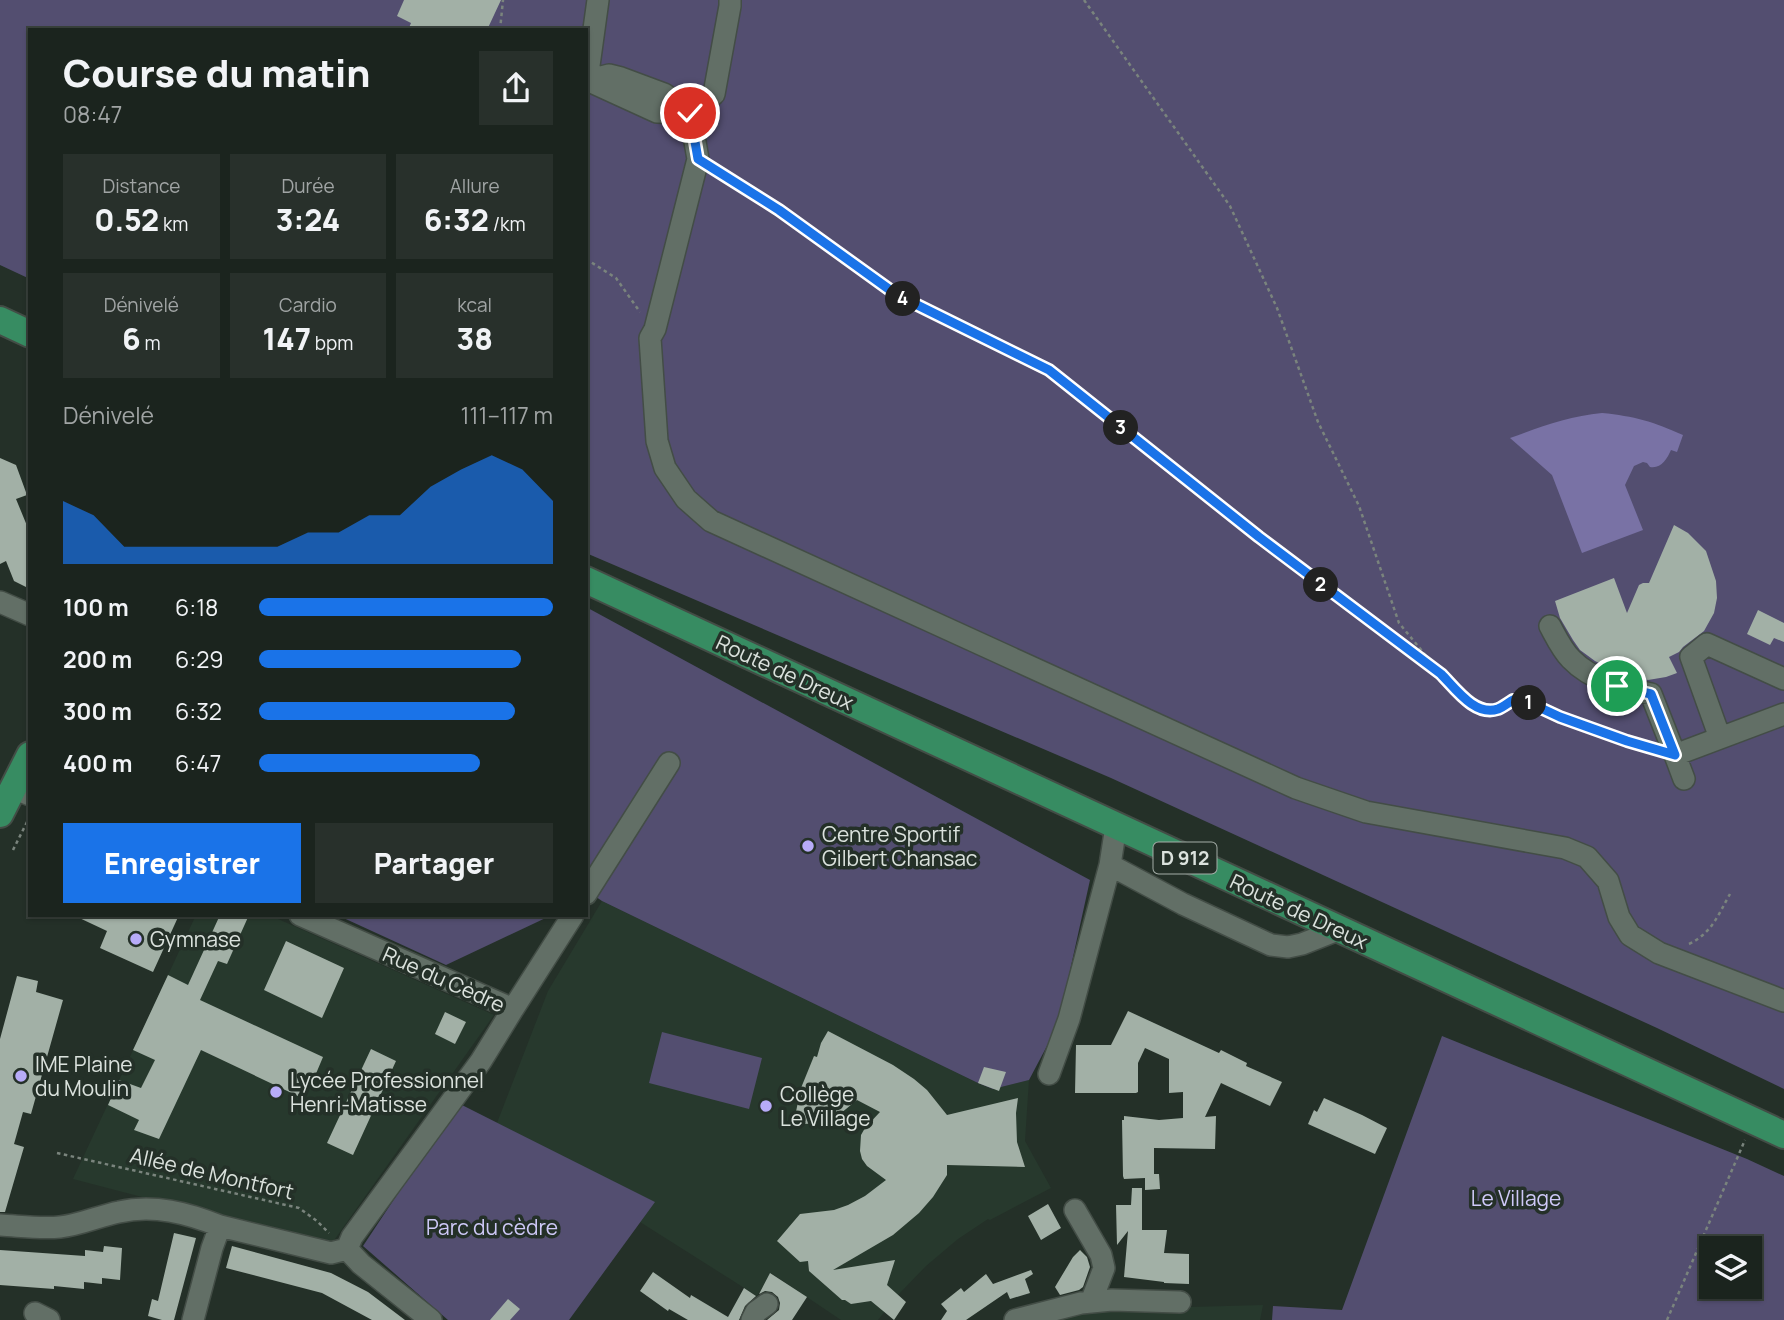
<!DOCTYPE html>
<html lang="fr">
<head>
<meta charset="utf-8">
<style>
  :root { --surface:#1b241e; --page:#28302b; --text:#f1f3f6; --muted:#a0a4a4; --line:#39413c; --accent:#1a73e8 }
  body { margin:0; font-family:Manrope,sans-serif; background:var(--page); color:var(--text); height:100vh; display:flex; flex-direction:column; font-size:26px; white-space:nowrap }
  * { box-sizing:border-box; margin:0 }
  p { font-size:23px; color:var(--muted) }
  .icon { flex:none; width:38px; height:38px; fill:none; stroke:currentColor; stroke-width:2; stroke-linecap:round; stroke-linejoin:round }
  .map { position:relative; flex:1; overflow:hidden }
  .panel { position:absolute; left:28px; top:28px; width:560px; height:889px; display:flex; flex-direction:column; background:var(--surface); border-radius:0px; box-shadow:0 2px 5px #0004,0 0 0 2px var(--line) }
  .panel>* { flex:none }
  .fabs { position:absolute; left:1699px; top:1236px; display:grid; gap:14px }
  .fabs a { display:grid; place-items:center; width:63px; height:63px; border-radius:0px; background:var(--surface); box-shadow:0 2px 5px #0004,0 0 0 2px var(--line); font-size:35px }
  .pin { position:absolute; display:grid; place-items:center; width:60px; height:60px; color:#fff; margin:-30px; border:4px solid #fff; border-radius:50%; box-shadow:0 2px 7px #0007 }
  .km { position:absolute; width:35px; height:35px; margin:-18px; border-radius:50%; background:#222; color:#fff; font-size:19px; line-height:35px; text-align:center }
  .round { display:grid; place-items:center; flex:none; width:74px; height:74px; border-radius:0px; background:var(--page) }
  .overview { display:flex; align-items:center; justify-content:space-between; height:119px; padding:0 35px }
  h1 { font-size:38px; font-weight:800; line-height:52px }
  .metrics { display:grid; grid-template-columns:repeat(3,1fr); gap:10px; height:119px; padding:7px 35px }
  .metrics div { display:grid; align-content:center; border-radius:0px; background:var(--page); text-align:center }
  .metrics b { font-size:30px; font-weight:800 }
  .metrics small { font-size:19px; font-weight:400 }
  .metrics p { font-size:19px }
  .chart { height:196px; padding:14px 35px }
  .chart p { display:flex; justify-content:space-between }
  .chart svg { width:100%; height:126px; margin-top:7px; fill:var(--accent); opacity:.7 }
  .button { display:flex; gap:14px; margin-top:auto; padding:14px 35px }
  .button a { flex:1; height:80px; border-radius:0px; background:var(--accent); color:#fff; font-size:28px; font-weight:800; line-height:80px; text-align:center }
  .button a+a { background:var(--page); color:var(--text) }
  ul { padding:0 35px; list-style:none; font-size:23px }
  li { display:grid; grid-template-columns:112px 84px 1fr; align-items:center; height:52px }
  li i { height:18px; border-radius:9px; background:var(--accent) }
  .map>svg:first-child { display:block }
  .built { fill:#27392d }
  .green { fill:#534e70; fill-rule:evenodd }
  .water { fill:#7972a5 }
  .building { fill:#a2b0a6 }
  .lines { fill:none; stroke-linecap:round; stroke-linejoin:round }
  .minor-casing { stroke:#434d46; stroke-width:24 }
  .major-casing { stroke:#434d46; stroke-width:30 }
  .path { stroke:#7a847d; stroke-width:2.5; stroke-dasharray:3.5 3.5; stroke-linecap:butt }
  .minor { stroke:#626f66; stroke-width:21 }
  .major { stroke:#378c62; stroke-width:26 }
  .route-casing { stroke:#fff; stroke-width:14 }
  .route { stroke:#1a73e8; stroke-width:9 }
  .poi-dot { fill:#b7abf8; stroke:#243028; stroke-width:2.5 }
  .labels { text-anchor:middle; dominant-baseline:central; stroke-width:7; stroke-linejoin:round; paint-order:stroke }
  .shield { fill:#243028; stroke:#a4ada7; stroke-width:2 }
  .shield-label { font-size:19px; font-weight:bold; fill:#dbe2dd }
  .street-label { font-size:21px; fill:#dbe2dd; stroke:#243028 }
  .poi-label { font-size:21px; fill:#dbe2dd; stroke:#243028; text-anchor:start }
  .park-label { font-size:21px; fill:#cfc9f8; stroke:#243028 }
</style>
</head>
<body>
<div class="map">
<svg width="1784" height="1320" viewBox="0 0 1784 1320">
  <rect width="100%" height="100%" fill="#243028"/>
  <!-- built -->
  <path class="built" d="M 602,901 L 978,1083 L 993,1089 L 1029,1080 L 1025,1141 L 1051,1188 L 990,1220 L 988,1219 L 958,1239 L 926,1266 L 898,1295 L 878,1320 L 841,1320 L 771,1273 L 757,1296 L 640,1222 L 654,1202 L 497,1123 L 548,991 Z
    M 196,915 L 269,915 L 494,1015 L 330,1246 L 73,1179 Z
    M 1263,1305 L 1260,1320 L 1045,1320 L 1080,1310 Z"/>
  <!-- green -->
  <path class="green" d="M 0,0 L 1784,0 L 1784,1089 L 1657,1028 L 1111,778 L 586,553 L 586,30 L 30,30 L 30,279 L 0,265 Z
    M 586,607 L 1090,880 L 1058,1025 L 1029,1080 L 993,1089 L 978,1083 L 602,901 L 586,890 Z
    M 337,915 L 552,915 L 446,965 Z
    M 662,1032 L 762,1058 L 749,1109 L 649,1083 Z
    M 1442,1036 L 1747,1159 L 1784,1176 L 1784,1320 L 1272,1320 L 1273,1306 L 1342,1310 ZM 1712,1248 L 1750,1248 L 1750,1286 L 1712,1286 Z
    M 458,1103 L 655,1202 L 569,1320 L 448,1320 L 363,1246 Z"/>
  <!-- water -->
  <path class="water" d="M 1602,413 C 1634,416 1654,422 1683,435 L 1677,452 L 1671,450 C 1667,459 1661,469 1650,467 L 1647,463 L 1643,462 L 1634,466 L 1625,485 L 1643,530 L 1582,553 L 1552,475 L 1510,438 C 1540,427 1569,416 1602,413 Z"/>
  <!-- building -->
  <path class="building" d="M 404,0 L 501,0 L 487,30 L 408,30 L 411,23 L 397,16 Z
    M 0,458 L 16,465 L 27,495 L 16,499 L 30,533 L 30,589 L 14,581 L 6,561 L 0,564 Z
    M 1674,525 L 1688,533 L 1706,551 L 1716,581 L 1717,598 L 1714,613 L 1704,631 L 1683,647 L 1679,652 L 1669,657 L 1677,673 L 1666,677 L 1648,680 L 1613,670 L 1595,661 L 1580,650 L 1573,640 L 1560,618 L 1555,601 L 1614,578 L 1627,613 L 1639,585 L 1643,583 L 1649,583 Z
    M 1758,610 L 1784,623 L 1784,642 L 1774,638 L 1770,645 L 1747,634 Z
    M 73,915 L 179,915 L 153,972 L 100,948 L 107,931 Z
    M 220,915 L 249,915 L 227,964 L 218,961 L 200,1000 L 323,1057 L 315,1076 L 310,1074 L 300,1097 L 201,1050 L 159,1139 L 134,1130 L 139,1120 L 108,1105 L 119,1080 L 141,1088 L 155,1060 L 133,1050 L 168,975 L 188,985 Z
    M 286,941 L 344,968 L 322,1018 L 264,990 Z
    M 17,976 L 38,981 L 36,992 L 63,1000 L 31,1114 L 23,1112 L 14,1144 L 24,1147 L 5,1212 L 0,1212 L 0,1039 Z
    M 1128,1011 L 1219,1053 L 1221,1050 L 1247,1063 L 1246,1066 L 1282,1082 L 1270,1106 L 1221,1083 L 1205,1117 L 1216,1116 L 1215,1149 L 1154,1148 L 1154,1174 L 1159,1174 L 1160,1189 L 1145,1190 L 1145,1178 L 1124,1179 L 1123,1176 L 1122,1120 L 1124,1120 L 1124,1116 L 1159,1120 L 1183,1118 L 1183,1092 L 1169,1093 L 1169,1059 L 1145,1048 L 1138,1063 L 1138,1092 L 1136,1093 L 1075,1093 L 1076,1045 L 1111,1045 Z
    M 445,1012 L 466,1022 L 455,1044 L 435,1034 Z
    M 828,1031 L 893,1065 L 914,1079 L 927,1090 L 947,1115 L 1018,1098 L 1016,1113 L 1017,1142 L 1025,1167 L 947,1165 L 947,1175 L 933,1197 L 919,1213 L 893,1235 L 833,1270 L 895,1260 L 887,1285 L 906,1302 L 894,1320 L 871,1301 L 851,1304 L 845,1300 L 842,1300 L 809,1271 L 808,1261 L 800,1262 L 777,1241 L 800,1214 L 834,1210 L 848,1205 L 865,1196 L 886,1180 L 867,1166 L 862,1159 L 860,1151 L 861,1135 L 865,1128 L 880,1112 L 857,1100 L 835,1118 L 824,1123 L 802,1124 L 794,1121 L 801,1088 L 814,1056 L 817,1057 L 821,1043 Z
    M 371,1049 L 396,1061 L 353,1155 L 327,1143 Z
    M 984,1067 L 1006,1072 L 999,1091 L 978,1083 Z
    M 1324,1098 L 1362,1115 L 1387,1128 L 1375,1154 L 1308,1124 L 1314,1110 L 1317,1112 Z
    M 1132,1188 L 1142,1188 L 1142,1230 L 1167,1230 L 1164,1253 L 1189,1254 L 1189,1284 L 1164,1283 L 1164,1282 L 1124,1277 L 1128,1231 L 1117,1245 L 1116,1205 L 1131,1205 Z
    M 1048,1204 L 1061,1228 L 1041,1240 L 1028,1216 Z
    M 174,1233 L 196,1238 L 174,1320 L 162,1320 L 148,1316 L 152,1299 L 158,1301 Z
    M 104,1246 L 122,1248 L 120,1280 L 102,1278 L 102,1284 L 84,1282 L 84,1289 L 54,1286 L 54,1289 L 0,1285 L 0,1250 L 85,1256 L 85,1250 L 103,1252 Z
    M 232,1246 L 331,1273 L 368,1292 L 405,1320 L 372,1320 L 322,1293 L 226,1268 Z
    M 1080,1250 L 1087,1257 L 1090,1267 L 1083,1287 L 1079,1290 L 1060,1295 L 1055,1287 L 1073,1257 Z
    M 1031,1270 L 1033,1274 L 1025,1279 L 1030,1293 L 1010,1299 L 1007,1292 L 966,1320 L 941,1320 L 947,1311 L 941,1304 L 961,1288 L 964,1292 L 986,1274 L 993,1284 Z
    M 653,1272 L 690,1298 L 691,1295 L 728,1317 L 744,1288 L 756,1296 L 745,1306 L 739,1320 L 688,1320 L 669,1309 L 668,1311 L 640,1291 Z
    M 770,1273 L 807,1297 L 792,1320 L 767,1320 L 779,1310 L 780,1303 L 778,1297 L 772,1292 L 765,1291 L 759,1294 Z
    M 508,1299 L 520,1309 L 510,1320 L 490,1320 Z"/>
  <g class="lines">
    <defs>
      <path id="minor" d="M 587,80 L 657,112 L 690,113 L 714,94 L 730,6 L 730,0
        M 587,80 L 598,0
        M 586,81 L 609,75 L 621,78 L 664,94 L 690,113 L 698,159 L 655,329 L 650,338 L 657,441 L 665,468 L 686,499 L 711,521 L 1296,788 L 1366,812 L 1565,848 L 1587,857 L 1608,881 L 1619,917 L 1630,935 L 1659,953 L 1784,1001
        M 0,602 L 30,615
        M 1550,626 C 1556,637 1562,650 1571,659 C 1591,680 1623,688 1651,694 L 1675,755
        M 1720,738 L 1691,657 L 1707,644 L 1784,679
        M 1684,779 L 1675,755 L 1784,714
        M 13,788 L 30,795
        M 1116,826 L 1110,865 L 1183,904 L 1271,945 L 1288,947 L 1302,944 L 1340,929
        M 586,894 L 669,763
        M 300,915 L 513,1009 L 481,1061 L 352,1237 L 347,1249
        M 513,1009 L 573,915
        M 1049,1074 L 1069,1019 L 1110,865
        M 1075,1210 L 1101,1255 L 1104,1268 L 1091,1302
        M 0,1225 C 20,1226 41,1229 60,1227 C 80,1225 99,1216 119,1212 C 154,1204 187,1213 220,1226
        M 347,1249 L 361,1264 L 431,1320
        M 35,1313 L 49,1320
        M 193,1320 L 212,1248 L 220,1226 L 331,1253 L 347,1249
        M 752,1320 L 756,1312 L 767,1304
        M 1015,1320 L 1081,1303 L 1112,1300 L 1180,1302"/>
      <path id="major" d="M 0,320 L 30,334
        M 586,580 L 1784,1135
        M 0,814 L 30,755"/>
    </defs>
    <!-- minor casing -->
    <use href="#minor" class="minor-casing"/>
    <!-- major casing -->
    <use href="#major" class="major-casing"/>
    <!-- path -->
    <path class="path" d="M 1084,0 L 1230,206 L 1277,308 L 1318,422 L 1359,506 L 1399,623 L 1441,674 L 1466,700 L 1484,711 L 1497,709 L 1513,700 L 1532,704 L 1560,717 L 1651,748
      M 500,30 L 503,0
      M 716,170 L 779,210 L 897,295 L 1049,370 L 1259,537 L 1435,670
      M 586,259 L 616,278 L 640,312
      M 13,850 L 30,816
      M 1689,944 C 1712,933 1718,915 1730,894
      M 57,1153 L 299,1208 L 317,1221 L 329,1233
      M 1667,1320 L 1745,1140"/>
    <!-- minor -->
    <use href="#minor" class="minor"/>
    <!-- major -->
    <use href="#major" class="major"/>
  </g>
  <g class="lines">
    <defs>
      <path id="route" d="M 690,113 L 698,159 L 779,210 L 897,295 L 1049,370 L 1259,537 L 1441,674 C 1455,688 1475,717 1498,709 C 1503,707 1508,703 1513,700 L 1532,704 L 1560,717 L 1627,741 L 1675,755 L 1651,694 L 1617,686"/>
    </defs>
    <!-- route casing -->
    <use href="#route" class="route-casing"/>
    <!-- route -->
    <use href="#route" class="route"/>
  </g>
  <!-- markers -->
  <g class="poi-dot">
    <circle cx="808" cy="846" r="7"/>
    <circle cx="136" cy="939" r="7"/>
    <circle cx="21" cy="1076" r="7"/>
    <circle cx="276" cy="1092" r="7"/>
    <circle cx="766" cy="1106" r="7"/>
  </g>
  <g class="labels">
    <!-- shield labels -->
    <rect class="shield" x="1153.5" y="842.5" width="63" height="31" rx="5"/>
    <g class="shield-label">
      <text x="1185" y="858">D 912</text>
    </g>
    <!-- street labels -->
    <g class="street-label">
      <text transform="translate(785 672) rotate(25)">Route de Dreux</text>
      <text transform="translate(1299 911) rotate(25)">Route de Dreux</text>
      <text transform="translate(444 979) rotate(24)">Rue du Cèdre</text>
      <text transform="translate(212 1173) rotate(13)">Allée de Montfort</text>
    </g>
    <!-- poi labels -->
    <g class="poi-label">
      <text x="822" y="834">Centre Sportif<tspan x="822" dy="24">Gilbert Chansac</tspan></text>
      <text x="150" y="939">Gymnase</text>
      <text x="35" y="1064">IME Plaine<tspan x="35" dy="24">du Moulin</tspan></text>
      <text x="290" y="1080">Lycée Professionnel<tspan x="290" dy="24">Henri-Matisse</tspan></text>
      <text x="780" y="1094">Collège<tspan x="780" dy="24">Le Village</tspan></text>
    </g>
    <!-- park labels -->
    <g class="park-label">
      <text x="1516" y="1198">Le Village</text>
      <text x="492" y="1227">Parc du cèdre</text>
    </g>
  </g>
</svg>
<div class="fabs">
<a><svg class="icon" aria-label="layers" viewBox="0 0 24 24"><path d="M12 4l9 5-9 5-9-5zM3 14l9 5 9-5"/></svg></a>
</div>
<div class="pin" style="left:1617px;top:686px;background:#1e9e55"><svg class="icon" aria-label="arrive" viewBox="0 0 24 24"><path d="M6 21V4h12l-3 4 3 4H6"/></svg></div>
<div class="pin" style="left:690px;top:113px;background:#d93025"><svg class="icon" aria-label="check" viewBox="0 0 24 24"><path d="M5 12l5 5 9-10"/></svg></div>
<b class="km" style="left:1529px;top:703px">1</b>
<b class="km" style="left:1321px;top:585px">2</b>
<b class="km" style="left:1121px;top:428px">3</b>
<b class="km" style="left:903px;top:299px">4</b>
<section class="panel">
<div class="overview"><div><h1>Course du matin</h1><p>08:47</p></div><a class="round"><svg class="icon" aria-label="share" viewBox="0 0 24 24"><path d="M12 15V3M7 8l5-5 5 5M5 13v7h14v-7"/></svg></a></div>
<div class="metrics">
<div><p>Distance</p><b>0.52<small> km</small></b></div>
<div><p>Durée</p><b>3:24</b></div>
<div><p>Allure</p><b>6:32<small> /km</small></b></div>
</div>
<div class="metrics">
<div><p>Dénivelé</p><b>6<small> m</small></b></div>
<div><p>Cardio</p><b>147<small> bpm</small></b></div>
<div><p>kcal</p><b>38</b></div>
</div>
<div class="chart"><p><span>Dénivelé</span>111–117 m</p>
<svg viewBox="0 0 160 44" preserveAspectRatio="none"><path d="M0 44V22L10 27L20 38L30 38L40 38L50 38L60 38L70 38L80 33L90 33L100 27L110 27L120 17L130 11L140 6L150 11L160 22V44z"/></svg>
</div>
<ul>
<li><b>100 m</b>6:18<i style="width:100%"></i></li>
<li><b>200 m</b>6:29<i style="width:89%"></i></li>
<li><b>300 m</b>6:32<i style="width:87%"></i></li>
<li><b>400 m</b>6:47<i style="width:75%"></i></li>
</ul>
<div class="button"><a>Enregistrer</a><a>Partager</a></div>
</section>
</div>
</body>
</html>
